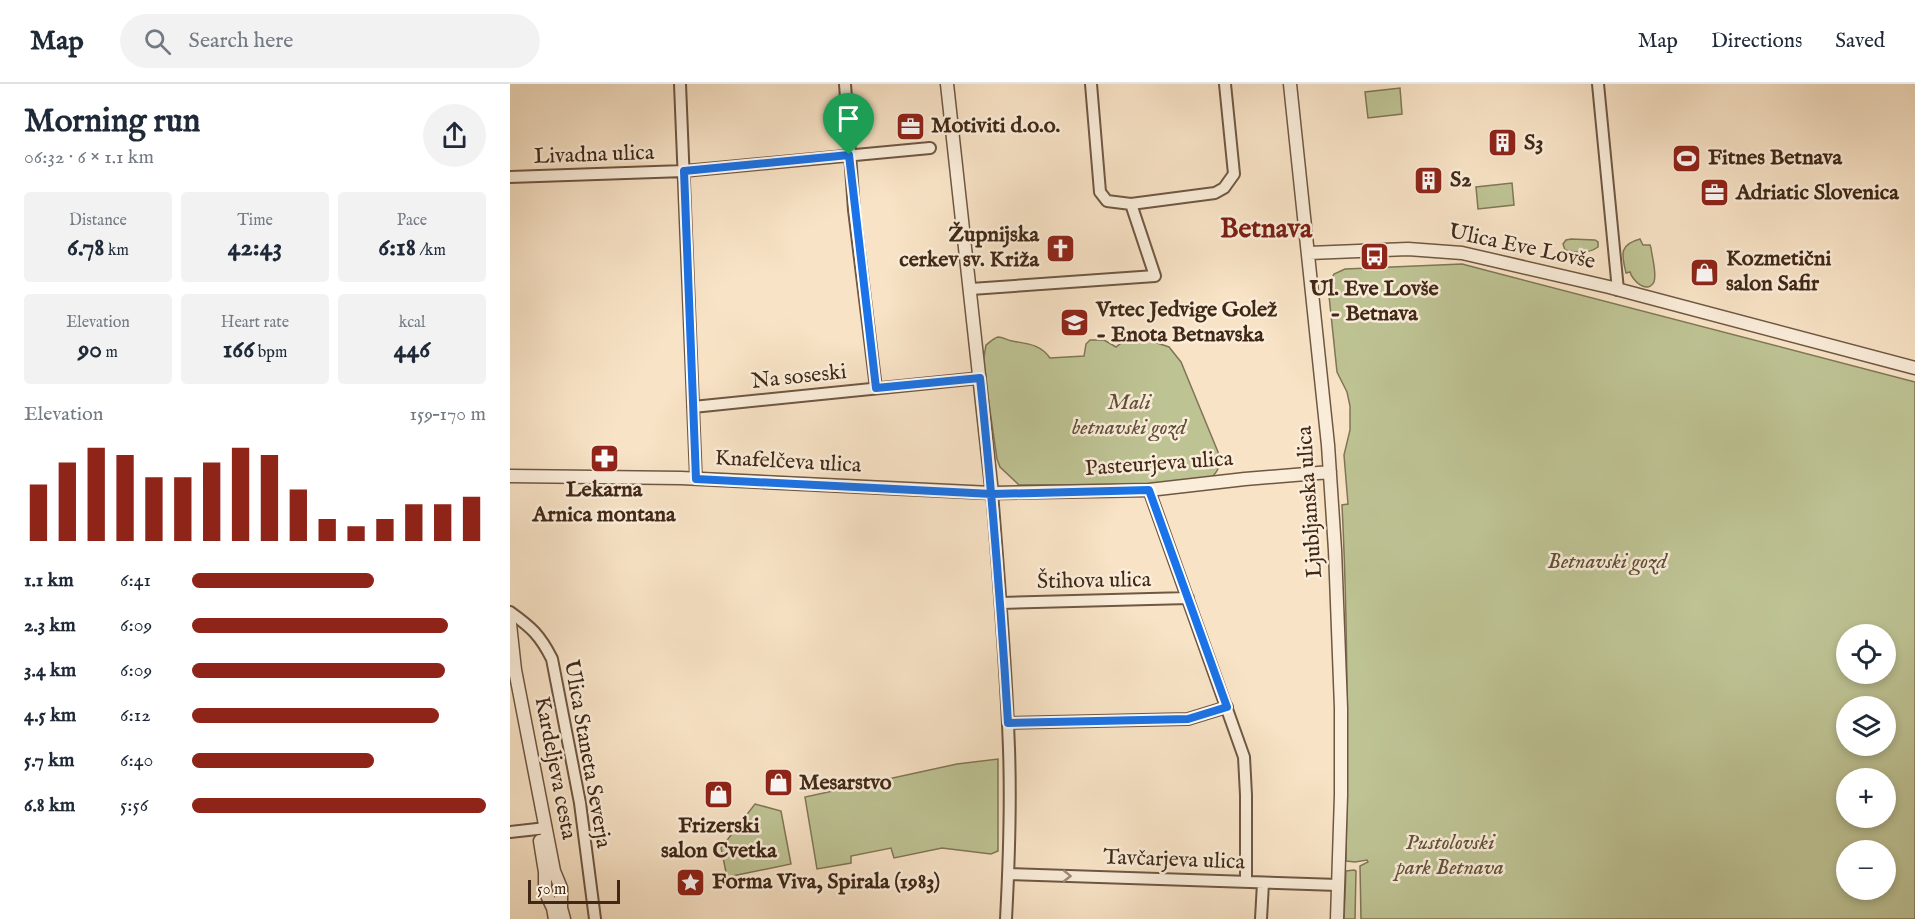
<!DOCTYPE html>
<html lang="en">
<head>
<meta charset="utf-8">
<style>
  :root { --surface:#fff; --page:#f2f2f3; --text:#1f2937; --muted:#747a83; --line:#e0e1e3; --accent:#8f2418 }
  body { margin:0; font-family:"IM FELL English",serif; background:var(--page); color:var(--text); height:100vh; display:flex; flex-direction:column; font-size:22px; white-space:nowrap }
  * { box-sizing:border-box; margin:0 }
  p { font-size:20px; color:var(--muted) }
  .icon { flex:none; width:33px; height:33px; fill:none; stroke:currentColor; stroke-width:2; stroke-linecap:round; stroke-linejoin:round }
  .map { position:relative; flex:1; overflow:hidden }
  .drawer { display:flex; flex-direction:column; background:var(--surface); width:510px }
  .drawer>* { flex:none }
  .buttons { position:absolute; left:1326px; top:540px; display:grid; gap:12px }
  .buttons a { display:grid; place-items:center; width:60px; height:60px; border-radius:50%; background:var(--surface); box-shadow:0 3px 9px #0003; font-size:30px }
  .scale { position:absolute; left:18px; bottom:15px; width:92px; box-sizing:border-box; padding-left:6px; border:3px solid #412816; border-top:0; font-size:16px; line-height:21px; white-space:nowrap; color:#412816; -webkit-text-stroke:4px #faedda; paint-order:stroke }
  .pin { position:absolute; display:grid; place-items:center; width:51px; height:51px; color:#fff; margin:-62px -26px; border-radius:50% 50% 50% 0; rotate:-45deg; box-shadow:0 0 6px #0007 }
  .pin .icon { rotate:45deg }
  .round { display:grid; place-items:center; flex:none; width:63px; height:63px; border-radius:32px; background:var(--page) }
  .head { display:flex; align-items:center; justify-content:space-between; height:102px; padding:0 24px }
  h1 { font-size:33px; font-weight:800; line-height:45px }
  .stats { display:grid; grid-template-columns:repeat(3,1fr); gap:9px; height:102px; padding:6px 24px }
  .stats div { display:grid; align-content:center; border-radius:6px; background:var(--page); text-align:center }
  .stats b { font-size:26px; font-weight:800 }
  .stats small { font-size:16px; font-weight:400 }
  .stats p { font-size:16px }
  .chart { height:168px; padding:12px 24px }
  .chart p { display:flex; justify-content:space-between }
  .chart svg { width:100%; height:108px; margin-top:6px; stroke:var(--accent); stroke-width:6 }
  ul { padding:0 24px; list-style:none; font-size:20px }
  li { display:grid; grid-template-columns:96px 72px 1fr; align-items:center; height:45px }
  li i { height:15px; border-radius:8px; background:var(--accent) }
  header { display:flex; align-items:center; gap:36px; box-sizing:border-box; height:84px; padding:0 30px; background:var(--surface); border-bottom:2px solid var(--line) }
  header strong { font-size:28px }
  nav { display:flex; gap:33px; margin-inline-start:auto; font-size:21px }
  .search { width:420px; height:54px; background:var(--page); display:flex; align-items:center; gap:15px; box-sizing:border-box; padding:0 21px; border-radius:33px; color:var(--muted); font-size:22px }
  main { display:flex; flex:1; min-height:0 }
  .map>svg:first-child { display:block }
  .green { fill:#bec394; stroke:#807655; stroke-width:1.5; fill-rule:evenodd }
  .lines { fill:none; stroke-linecap:round; stroke-linejoin:round }
  .minor-casing { stroke:#6f5742; stroke-width:14 }
  .tertiary-casing { stroke:#6f5742; stroke-width:15 }
  .minor { stroke:#faedda; stroke-width:10 }
  .tertiary { stroke:#faedda; stroke-width:12 }
  .oneway { stroke:#9e8a78 }
  .route-casing { stroke:#fff; stroke-width:12 }
  .route { stroke:#1a73e8; stroke-width:8 }
  .labels { text-anchor:middle; dominant-baseline:central; stroke-width:5; stroke-linejoin:round; paint-order:stroke }
  .poi-label { font-size:22px; font-weight:bold; fill:#412816; stroke:#faedda; text-anchor:start }
  .street-label { font-size:22px; fill:#412816; stroke:#faedda }
  .park-label { font-size:22px; font-style:italic; fill:#604f36; stroke:#faedda }
  .district-label { font-size:28px; font-weight:bold; fill:#7a1f14; stroke:#faedda }
</style>
</head>
<body>
<header>
<strong>Map</strong>
<div class="search"><svg class="icon" aria-label="search" viewBox="0 0 24 24"><circle cx="10" cy="10" r="6"/><path d="M15 15l6 6"/></svg>Search here</div>
<nav><a>Map</a><a>Directions</a><a>Saved</a></nav>
</header>
<main>
<section class="drawer">
<div class="head"><div><h1>Morning run</h1><p>06:32 · 6 × 1.1 km</p></div><a class="round"><svg class="icon" aria-label="share" viewBox="0 0 24 24"><path d="M12 15V3M7 8l5-5 5 5M5 13v7h14v-7"/></svg></a></div>
<div class="stats">
<div><p>Distance</p><b>6.78<small> km</small></b></div>
<div><p>Time</p><b>42:43</b></div>
<div><p>Pace</p><b>6:18<small> /km</small></b></div>
</div>
<div class="stats">
<div><p>Elevation</p><b>90<small> m</small></b></div>
<div><p>Heart rate</p><b>166<small> bpm</small></b></div>
<div><p>kcal</p><b>446</b></div>
</div>
<div class="chart"><p><span>Elevation</span>159–170 m</p>
<svg viewBox="0 0 160 44" preserveAspectRatio="none"><path d="M5 44V21M15 44V12M25 44V6M35 44V9M45 44V18M55 44V18M65 44V12M75 44V6M85 44V9M95 44V23M105 44V35M115 44V38M125 44V35M135 44V29M145 44V29M155 44V26"/></svg>
</div>
<ul>
<li><b>1.1 km</b>6:41<i style="width:62%"></i></li>
<li><b>2.3 km</b>6:09<i style="width:87%"></i></li>
<li><b>3.4 km</b>6:09<i style="width:86%"></i></li>
<li><b>4.5 km</b>6:12<i style="width:84%"></i></li>
<li><b>5.7 km</b>6:40<i style="width:62%"></i></li>
<li><b>6.8 km</b>5:56<i style="width:100%"></i></li>
</ul>
</section>
<div class="map">
<svg width="1405" height="835" viewBox="0 0 1405 835">
  <rect width="100%" height="100%" fill="#f8e3c6"/>
  <filter id="stains"><feTurbulence type="fractalNoise" baseFrequency=".00333" numOctaves="4"/><feColorMatrix values="0 0 0 0 .2 0 0 0 0 .09 0 0 0 0 .02 0 0 0 .5 -.17"/></filter>
  <radialGradient id="worn" r=".72"><stop offset=".6" stop-color="#630" stop-opacity="0"/><stop offset="1" stop-color="#630" stop-opacity=".3"/></radialGradient>
  <!-- green -->
  <path class="green" d="M 890,4 L 892,30 L 858,34 L 855,8 Z
    M 1002,99 L 1004,121 L 968,125 L 966,103 Z
    M 1061,155 L 1085,156 L 1088,158 L 1088,163 C 1078,170 1067,169 1055,166 L 1053,160 L 1056,156 Z
    M 1130,155 L 1133,161 L 1140,161 L 1141,164 C 1142,173 1147,189 1144,198 C 1137,211 1122,196 1120,188 L 1116,189 C 1112,171 1108,161 1130,155 Z
    M 952,180 L 1405,298 L 1405,835 L 851,835 L 850,782 L 858,778 L 857,776 L 845,778 L 836,777 C 838,658 838,540 832,421 L 838,420 L 834,371 L 840,346 L 840,322 L 837,308 L 827,288 L 818,202 L 824,190 L 835,185 ZM 1336,550 L 1376,550 L 1376,590 L 1336,590 ZM 1336,622 L 1376,622 L 1376,662 L 1336,662 ZM 1336,694 L 1376,694 L 1376,734 L 1336,734 ZM 1336,766 L 1376,766 L 1376,806 L 1336,806 Z
    M 626,252 L 659,263 L 671,278 L 708,368 C 710,379 711,384 702,393 L 639,401 L 509,401 L 490,383 L 487,375 L 473,278 L 476,261 C 480,258 484,254 488,253 C 493,253 497,256 502,257 C 518,260 530,260 540,274 L 574,272 L 576,260 L 580,256 L 594,256 L 606,263 L 615,256 Z
    M 488,675 L 488,767 L 481,770 L 432,764 L 384,774 L 381,764 L 341,772 L 341,779 L 307,785 L 295,713 L 447,680 Z
    M 245,720 L 271,727 L 281,780 L 217,793 L 211,764 Z
    M 844,786 L 846,787 L 845,835 L 834,835 L 836,787 Z"/>
  <g class="lines">
    <defs>
      <path id="minor" d="M 170,0 L 186,395
        M 335,0 L 344,126 L 366,304
        M 1088,0 L 1108,206
        M 0,93 L 174,87 L 420,64
        M 621,120 L 705,109 L 714,104 L 724,90 L 715,0
        M 461,205 L 645,192 L 621,120 L 597,117 L 590,108 L 581,0
        M 183,323 L 470,294
        M 639,406 L 734,673 L 736,711 L 736,797
        M 482,409 C 489,495 496,580 499,665 C 501,722 499,779 496,835
        M 491,519 L 678,514
        M 0,528 C 21,543 30,551 42,575 L 70,719 L 85,835
        M 498,639 L 678,635 L 717,623
        M 0,748 L 36,744
        M 498,790 L 828,801
        M 751,835 L 753,799"/>
      <path id="tertiary" d="M 437,0 L 482,409
        M 780,0 L 818,361 L 825,466 L 831,624 L 831,711 L 827,835
        M 799,169 L 898,165 L 952,169 L 1099,203 L 1405,284
        M 0,392 L 171,394 L 482,409 L 639,406 L 735,395 L 820,388
        M 0,540 L 5,586 L 44,787 L 51,804 L 51,824 L 54,835
        M 30,757 L 35,788 L 35,807 L 43,824 L 45,835"/>
    </defs>
    <!-- minor casing -->
    <use href="#minor" class="minor-casing"/>
    <!-- tertiary casing -->
    <use href="#tertiary" class="tertiary-casing"/>
    <!-- minor -->
    <use href="#minor" class="minor"/>
    <!-- tertiary -->
    <use href="#tertiary" class="tertiary"/>
  </g>
  <!-- one-way arrows -->
  <defs><path id="oneway-chevron" d="M-2-3.5L2.5 0L-2 3.5" fill="none" stroke-width="1.6" stroke-linecap="round" stroke-linejoin="round" transform="scale(1.5)"/></defs>
  <use class="oneway" href="#oneway-chevron" transform="translate(557 792) rotate(1)"/>
  <g class="lines">
    <defs>
      <path id="route" d="M 339,71 L 366,304 L 470,294 C 482,409 491,524 498,639 L 678,635 L 717,623 L 639,406 L 482,410 L 186,395 L 174,87 L 339,71"/>
    </defs>
    <!-- route casing -->
    <use href="#route" class="route-casing"/>
    <!-- route -->
    <use href="#route" class="route"/>
  </g>
  <!-- icons -->
  <defs>
    <symbol id="office-square" viewBox="-11 -11 22 22"><rect x="-9" y="-9" width="18" height="18" rx="4" fill="#8f2418" stroke="#faedda"/><path d="M-6-3h4V-5.5h4V-3h4V5H-6ZM-1-4.5V-3h2v-1.5ZM-6 0V1H6V0Z" fill="#fff"/></symbol>
    <symbol id="building-square" viewBox="-11 -11 22 22"><rect x="-9" y="-9" width="18" height="18" rx="4" fill="#8f2418" stroke="#faedda"/><path d="M-4-6H4V6H1V3H-1V6H-4ZM-2.5-4.3h1.7v1.8h-1.7ZM.8-4.3h1.7v1.8H.8ZM-2.5-1h1.7V.8h-1.7ZM.8-1h1.7V.8H.8Z" fill="#fff"/></symbol>
    <symbol id="stadium-square" viewBox="-11 -11 22 22"><rect x="-9" y="-9" width="18" height="18" rx="4" fill="#8f2418" stroke="#faedda"/><path d="M0-5a6.5 5 0 1 0 0 10a6.5 5 0 1 0 0-10ZM-3.5-1.8h7v3.6h-7Z" fill="#fff"/></symbol>
    <symbol id="church-square" viewBox="-11 -11 22 22"><rect x="-9" y="-9" width="18" height="18" rx="4" fill="#8f2418" stroke="#faedda"/><path d="M-1.2-6h2.4v3.5h3.3v2.4h-3.3V6h-2.4V-.1h-3.3v-2.4h3.3Z" fill="#fff"/></symbol>
    <symbol id="bus-square" viewBox="-11 -11 22 22"><rect x="-9" y="-9" width="18" height="18" rx="4" fill="#8f2418" stroke="#faedda"/><path d="M-5-6H5V4H4V6H2V4H-2V6H-4V4H-5ZM-3.5-4V0h7V-4ZM-3.5 1.2v1.5H-2V1.2ZM2 1.2v1.5H3.5V1.2Z" fill="#fff"/></symbol>
    <symbol id="shop-square" viewBox="-11 -11 22 22"><rect x="-9" y="-9" width="18" height="18" rx="4" fill="#8f2418" stroke="#faedda"/><path d="M-5-2.5h2.3a2.7 3.5 0 0 1 5.4 0H5L5.5 6h-11ZM-1.5-2.5h3a1.5 2.3 0 0 0-3 0Z" fill="#fff"/></symbol>
    <symbol id="school-square" viewBox="-11 -11 22 22"><rect x="-9" y="-9" width="18" height="18" rx="4" fill="#8f2418" stroke="#faedda"/><path d="M0-5L7-2L0 1L-7-2ZM-4 1L0 2.5L4 1V4Q0 6-4 4Z" fill="#fff"/></symbol>
    <symbol id="pharmacy-square" viewBox="-11 -11 22 22"><rect x="-9" y="-9" width="18" height="18" rx="4" fill="#8f2418" stroke="#faedda"/><path d="M-2-6h4v4h4v4h-4v4h-4v-4h-4v-4h4Z" fill="#fff"/></symbol>
    <symbol id="sight-square" viewBox="-11 -11 22 22"><rect x="-9" y="-9" width="18" height="18" rx="4" fill="#8f2418" stroke="#faedda"/><path d="M0-6L1.8-2.2L6-1.7L2.9 1.2L3.7 5.4L0 3.3L-3.7 5.4L-2.9 1.2L-6-1.7L-1.8-2.2Z" fill="#fff"/></symbol>
  </defs>
  <g fill-rule="evenodd">
    <use href="#office-square" x="384" y="26" width="33" height="33"/>
    <use href="#building-square" x="976" y="42" width="33" height="33"/>
    <use href="#stadium-square" x="1160" y="58" width="33" height="33"/>
    <use href="#building-square" x="902" y="80" width="33" height="33"/>
    <use href="#office-square" x="1188" y="92" width="33" height="33"/>
    <use href="#church-square" x="534" y="148" width="33" height="33"/>
    <use href="#bus-square" x="848" y="156" width="33" height="33"/>
    <use href="#shop-square" x="1178" y="172" width="33" height="33"/>
    <use href="#school-square" x="548" y="222" width="33" height="33"/>
    <use href="#pharmacy-square" x="78" y="358" width="33" height="33"/>
    <use href="#shop-square" x="252" y="682" width="33" height="33"/>
    <use href="#shop-square" x="192" y="694" width="33" height="33"/>
    <use href="#sight-square" x="164" y="782" width="33" height="33"/>
  </g>
  <g class="labels">
    <!-- poi labels -->
    <g class="poi-label">
      <text x="421" y="42">Motiviti d.o.o.</text>
      <text x="1014" y="59">S3</text>
      <text x="1198" y="74">Fitnes Betnava</text>
      <text x="940" y="96">S2</text>
      <text x="1226" y="109">Adriatic Slovenica</text>
      <text x="529" y="151" text-anchor="end">Župnijska<tspan x="529" dy="25">cerkev sv. Križa</tspan></text>
      <text x="1216" y="175">Kozmetični<tspan x="1216" dy="25">salon Safir</tspan></text>
      <text x="864" y="205" text-anchor="middle">Ul. Eve Lovše<tspan x="864" dy="25">- Betnava</tspan></text>
      <text x="586" y="226">Vrtec Jedvige Golež<tspan x="586" dy="25">- Enota Betnavska</tspan></text>
      <text x="94" y="406" text-anchor="middle">Lekarna<tspan x="94" dy="25">Arnica montana</tspan></text>
      <text x="289" y="699">Mesarstvo</text>
      <text x="209" y="742" text-anchor="middle">Frizerski<tspan x="209" dy="25">salon Cvetka</tspan></text>
      <text x="202" y="798">Forma Viva, Spirala (1983)</text>
    </g>
    <!-- street labels -->
    <g class="street-label">
      <text transform="translate(84 71) rotate(-2)">Livadna ulica</text>
      <text transform="translate(1012 163) rotate(12)">Ulica Eve Lovše</text>
      <text transform="translate(289 293) rotate(-6)">Na soseski</text>
      <text transform="translate(278 378) rotate(3)">Knafelčeva ulica</text>
      <text transform="translate(649 380) rotate(-4)">Pasteurjeva ulica</text>
      <text transform="translate(800 418) rotate(-94)">Ljubljanska ulica</text>
      <text transform="translate(584 497) rotate(-1)">Štihova ulica</text>
      <text transform="translate(77 670) rotate(80)">Ulica Staneta Severja</text>
      <text transform="translate(45 684) rotate(79)">Kardeljeva cesta</text>
      <text transform="translate(664 776) rotate(2)">Tavčarjeva ulica</text>
    </g>
    <!-- park labels -->
    <g class="park-label">
      <text x="619" y="319">Mali<tspan x="619" dy="25">betnavski gozd</tspan></text>
      <text x="1097" y="478">Betnavski gozd</text>
      <text x="940" y="759">Pustolovski<tspan x="940" dy="25">park Betnava</tspan></text>
    </g>
    <!-- district labels -->
    <g class="district-label">
      <text x="756" y="145">Betnava</text>
    </g>
  </g>
  <rect width="100%" height="100%" filter="url(#stains)"/>
  <rect width="100%" height="100%" fill="url(#worn)"/>
</svg>
<div class="buttons">
<a><svg class="icon" aria-label="locate" viewBox="0 0 24 24"><circle cx="12" cy="12" r="6"/><path d="M12 2v4M12 18v4M2 12h4M18 12h4"/></svg></a>
<a><svg class="icon" aria-label="layers" viewBox="0 0 24 24"><path d="M12 4l9 5-9 5-9-5zM3 14l9 5 9-5"/></svg></a>
<a>+</a>
<a>−</a>
</div>
<div class="scale">50 m</div>
<div class="pin" style="left:339px;top:71px;background:#1e9e55"><svg class="icon" aria-label="arrive" viewBox="0 0 24 24"><path d="M6 21V4h12l-3 4 3 4H6"/></svg></div>
</div>
</main>
</body>
</html>
